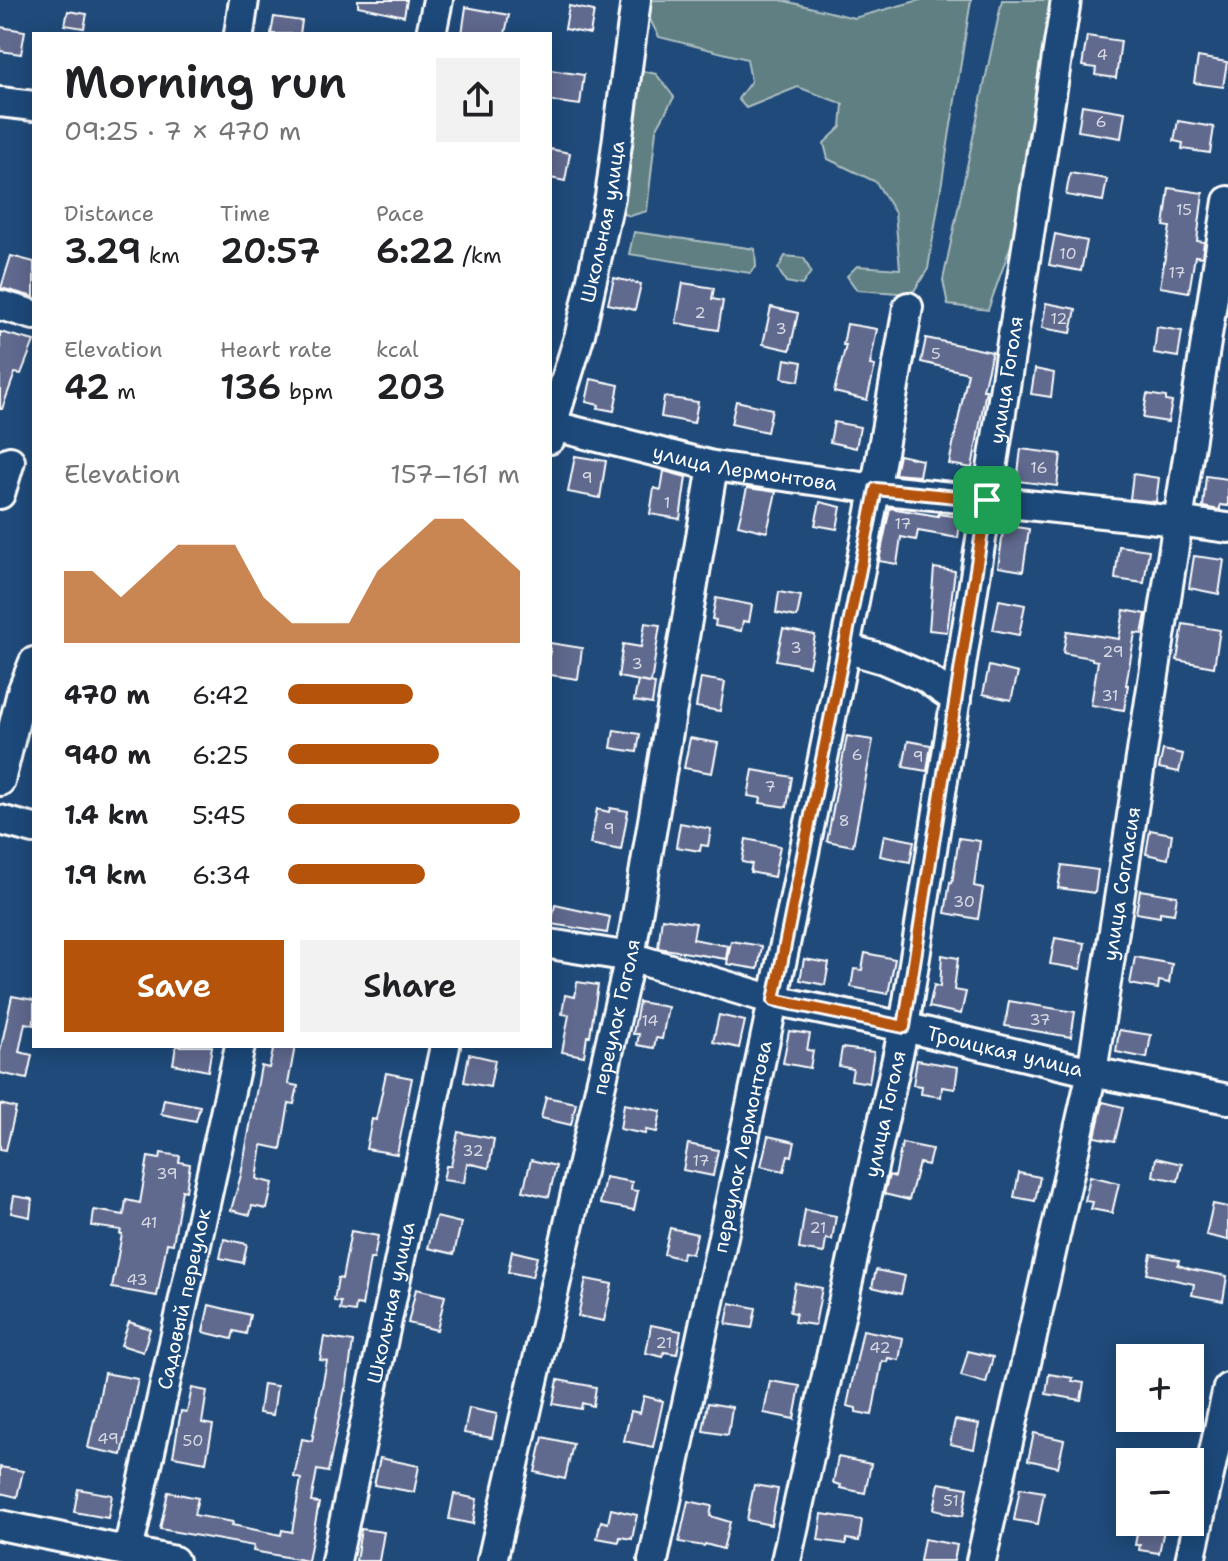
<!DOCTYPE html>
<html lang="en">
<head>
<meta charset="utf-8">
<style>
  :root { --surface:#fff; --page:#f2f2f2; --text:#202124; --muted:#757577; --accent:#b45309 }
  body { margin:0; font-family:"Shantell Sans",sans-serif; background:var(--page); color:var(--text); height:100vh; display:flex; flex-direction:column; font-size:30px; white-space:nowrap }
  * { box-sizing:border-box; margin:0 }
  p { font-size:26px; color:var(--muted) }
  .icon { flex:none; width:44px; height:44px; fill:none; stroke:currentColor; stroke-width:2; stroke-linecap:round; stroke-linejoin:round }
  .map { position:relative; flex:1; overflow:hidden }
  .details { position:absolute; left:32px; top:32px; width:520px; height:1016px; display:flex; flex-direction:column; background:var(--surface); border-radius:0px; box-shadow:0 4px 20px #0003 }
  .details>* { flex:none }
  .fabs { position:absolute; left:1116px; top:1344px; display:grid; gap:16px }
  .fabs a { display:grid; place-items:center; width:88px; height:88px; border-radius:0px; background:var(--surface); box-shadow:0 4px 20px #0003; font-size:40px }
  .pin { position:absolute; display:grid; place-items:center; width:68px; height:68px; color:#fff; margin:-34px; border-radius:16px; box-shadow:0 4px 12px #0006 }
  .round { display:grid; place-items:center; flex:none; width:84px; height:84px; border-radius:0px; background:var(--page) }
  .head { display:flex; align-items:center; justify-content:space-between; height:136px; padding:0 32px }
  h1 { font-size:44px; font-weight:600; line-height:60px }
  .stats { display:grid; grid-template-columns:repeat(3,1fr); gap:12px; height:136px; padding:8px 32px }
  .stats div { display:grid; align-content:center }
  .stats b { font-size:34px; font-weight:600 }
  .stats small { font-size:22px; font-weight:400 }
  .stats p { font-size:22px }
  .chart { height:224px; padding:16px 32px }
  .chart p { display:flex; justify-content:space-between }
  .chart svg { width:100%; height:144px; margin-top:8px; fill:var(--accent); opacity:.7 }
  .action { display:flex; gap:16px; margin-top:auto; padding:16px 32px }
  .action a { flex:1; height:92px; border-radius:0px; background:var(--accent); color:#fff; font-size:32px; font-weight:600; line-height:92px; text-align:center }
  .action a+a { background:var(--page); color:var(--text) }
  ul { padding:0 32px; list-style:none; font-size:26px }
  li { display:grid; grid-template-columns:128px 96px 1fr; align-items:center; height:60px }
  li i { height:20px; border-radius:10px; background:var(--accent) }
  .map>svg:first-child { display:block }
  .green { fill:#5e7f83; stroke:#aebfc1; stroke-width:2 }
  .building { fill:#60698e; stroke:#fff; stroke-width:2 }
  .lines { fill:none; stroke-linecap:round; stroke-linejoin:round }
  .minor-casing { stroke:#fff; stroke-width:34 }
  .minor { stroke:#1f4a7a; stroke-width:28 }
  .route-casing { stroke:#fff; stroke-width:16 }
  .route { stroke:#b45309; stroke-width:10 }
  .labels { text-anchor:middle; dominant-baseline:central; stroke-width:6; stroke-linejoin:round; paint-order:stroke }
  .number-label { font-size:16px; fill:#d7dae3 }
  .street-label { font-size:20px; fill:#fff; stroke:#1f4a7a }
</style>
</head>
<body>
<div class="map">
<svg width="1228" height="1561" viewBox="0 0 1228 1561">
  <rect width="100%" height="100%" fill="#1f4a7a"/>
  <filter id="ink" filterUnits="userSpaceOnUse"><feTurbulence type="fractalNoise" baseFrequency=".0125" numOctaves="2"/><feDisplacementMap in="SourceGraphic" scale="16" xChannelSelector="R" yChannelSelector="G"/><feConvolveMatrix kernelMatrix="1 2 1 2 8 2 1 2 1" color-interpolation-filters="sRGB"/></filter>
  <g filter="url(#ink)">
    <!-- green -->
    <path class="green" d="M 645,0 L 781,0 L 854,18 L 920,0 L 971,0 L 928,269 L 912,294 L 857,290 L 847,276 L 857,266 L 900,269 L 895,213 L 876,182 L 828,159 L 824,143 L 841,127 L 843,104 L 798,87 L 746,108 L 738,99 L 751,81 L 747,59 L 659,37 L 644,8 Z
      M 1002,0 L 1053,0 L 1057,17 L 1027,139 L 1016,231 L 988,310 L 948,305 L 943,280 Z
      M 634,69 L 656,74 L 674,97 L 656,130 L 647,211 L 630,216 L 614,210 Z
      M 634,232 L 755,249 L 756,267 L 750,273 L 629,254 Z
      M 785,256 L 804,258 L 811,272 L 802,285 L 786,282 L 778,269 Z"/>
    <!-- building -->
    <path class="building" d="M 358,0 L 407,0 L 404,16 L 358,6 Z
      M 569,6 L 594,11 L 590,34 L 565,29 Z
      M 466,7 L 509,15 L 505,34 L 462,34 Z
      M 68,11 L 87,14 L 84,28 L 65,25 Z
      M 274,17 L 302,21 L 300,34 L 271,34 Z
      M 0,27 L 25,31 L 21,54 L 0,51 Z
      M 1087,36 L 1121,41 L 1116,78 L 1095,75 L 1096,68 L 1082,66 Z
      M 1198,57 L 1227,62 L 1223,87 L 1194,83 Z
      M 550,70 L 584,75 L 580,105 L 550,101 Z
      M 1082,105 L 1125,112 L 1121,138 L 1078,131 Z
      M 1178,121 L 1214,127 L 1210,153 L 1182,149 L 1183,143 L 1174,141 Z
      M 550,149 L 570,153 L 565,181 L 550,178 Z
      M 1070,173 L 1107,179 L 1103,201 L 1066,195 Z
      M 1169,188 L 1203,193 L 1197,241 L 1204,242 L 1202,257 L 1195,256 L 1189,292 L 1160,287 L 1170,227 L 1164,226 Z
      M 1055,234 L 1087,241 L 1081,271 L 1049,265 Z
      M 11,256 L 34,262 L 34,297 L 1,288 Z
      M 614,278 L 641,284 L 635,310 L 608,304 Z
      M 683,283 L 714,288 L 712,299 L 723,301 L 718,330 L 676,323 Z
      M 1046,303 L 1076,309 L 1071,333 L 1042,328 Z
      M 771,307 L 798,313 L 790,350 L 763,344 Z
      M 847,324 L 877,329 L 870,365 L 875,366 L 867,400 L 834,392 L 846,345 L 843,345 Z
      M 1157,327 L 1182,331 L 1178,357 L 1154,353 Z
      M 0,332 L 34,341 L 21,374 L 15,373 L 2,409 L 0,409 Z
      M 926,338 L 992,352 L 983,390 L 986,390 L 972,468 L 949,464 L 968,373 L 921,362 Z
      M 785,359 L 802,362 L 799,381 L 782,378 Z
      M 1035,369 L 1054,373 L 1051,397 L 1031,394 Z
      M 591,379 L 619,385 L 614,411 L 598,408 L 599,405 L 586,402 Z
      M 1147,394 L 1166,397 L 1166,401 L 1172,402 L 1168,422 L 1143,418 Z
      M 664,397 L 698,402 L 694,423 L 661,417 Z
      M 736,401 L 772,409 L 767,432 L 731,424 Z
      M 834,422 L 860,427 L 856,448 L 830,442 Z
      M 1021,449 L 1061,454 L 1057,486 L 1017,481 Z
      M 899,455 L 922,460 L 919,476 L 895,474 Z
      M 575,456 L 606,461 L 600,498 L 568,492 Z
      M 664,471 L 686,477 L 680,519 L 650,514 L 654,488 L 661,490 Z
      M 1133,474 L 1159,478 L 1156,502 L 1130,499 Z
      M 1206,476 L 1228,479 L 1228,506 L 1220,505 L 1220,510 L 1203,507 Z
      M 747,488 L 776,492 L 767,532 L 738,525 Z
      M 820,502 L 841,507 L 837,529 L 815,525 Z
      M 890,508 L 938,516 L 938,514 L 961,517 L 958,538 L 918,531 L 916,540 L 901,537 L 897,564 L 879,561 Z
      M 1004,525 L 1029,529 L 1023,571 L 998,567 Z
      M 1119,546 L 1149,550 L 1144,583 L 1115,579 Z
      M 1194,556 L 1224,560 L 1219,594 L 1189,588 Z
      M 934,568 L 955,571 L 947,632 L 929,630 Z
      M 779,592 L 801,596 L 797,617 L 776,613 Z
      M 716,598 L 752,605 L 749,622 L 743,621 L 741,631 L 715,626 L 716,620 L 712,619 Z
      M 999,600 L 1025,605 L 1019,635 L 993,630 Z
      M 1124,610 L 1146,614 L 1142,634 L 1135,633 L 1126,685 L 1128,685 L 1124,710 L 1091,705 L 1098,661 L 1092,660 L 1092,658 L 1063,653 L 1067,631 L 1119,639 Z
      M 645,623 L 660,625 L 651,683 L 618,677 L 623,644 L 641,647 Z
      M 1183,624 L 1220,630 L 1214,667 L 1177,660 Z
      M 783,629 L 815,635 L 809,666 L 776,660 Z
      M 550,643 L 582,648 L 578,679 L 550,675 Z
      M 989,666 L 1018,673 L 1011,700 L 983,694 Z
      M 701,678 L 725,682 L 720,711 L 696,707 Z
      M 638,681 L 655,684 L 652,704 L 634,701 Z
      M 614,730 L 640,734 L 637,752 L 611,748 Z
      M 847,736 L 873,740 L 853,846 L 827,841 Z
      M 690,738 L 718,743 L 712,773 L 684,768 Z
      M 908,741 L 931,745 L 927,771 L 903,767 Z
      M 1163,750 L 1183,754 L 1179,772 L 1159,768 Z
      M 753,770 L 792,777 L 787,807 L 760,803 L 761,798 L 748,796 Z
      M 610,808 L 628,811 L 621,850 L 590,844 L 597,809 L 609,812 Z
      M 680,823 L 711,829 L 708,846 L 701,845 L 700,851 L 676,847 Z
      M 1150,830 L 1172,834 L 1168,859 L 1146,854 Z
      M 884,835 L 914,841 L 910,862 L 880,856 Z
      M 959,838 L 980,841 L 974,886 L 983,888 L 978,919 L 945,913 L 950,882 L 952,883 Z
      M 746,839 L 780,846 L 774,877 L 750,872 L 752,864 L 742,862 Z
      M 1062,865 L 1098,870 L 1095,893 L 1058,888 Z
      M 1140,890 L 1177,896 L 1174,914 L 1160,912 L 1160,917 L 1136,913 Z
      M 555,905 L 610,917 L 607,933 L 551,924 Z
      M 662,918 L 696,923 L 693,939 L 728,946 L 726,959 L 658,948 Z
      M 1055,938 L 1085,943 L 1081,969 L 1050,964 Z
      M 731,941 L 762,946 L 758,969 L 727,964 Z
      M 865,953 L 895,959 L 888,994 L 851,987 L 854,969 L 862,970 Z
      M 942,955 L 958,958 L 954,990 L 966,992 L 961,1014 L 929,1007 L 934,985 L 940,987 Z
      M 1135,957 L 1172,964 L 1169,983 L 1159,981 L 1158,989 L 1130,984 Z
      M 804,959 L 829,963 L 825,985 L 800,980 Z
      M 577,982 L 598,985 L 590,1036 L 587,1036 L 584,1056 L 562,1052 L 569,1015 L 562,1014 L 565,995 L 575,997 Z
      M 12,996 L 34,1000 L 34,1025 L 25,1023 L 19,1052 L 32,1055 L 27,1079 L 0,1073 L 0,1052 Z
      M 1009,1001 L 1075,1012 L 1071,1037 L 1005,1026 Z
      M 639,1002 L 668,1007 L 662,1039 L 656,1038 L 654,1048 L 637,1045 L 639,1034 L 633,1034 Z
      M 719,1015 L 745,1021 L 739,1048 L 713,1042 Z
      M 1119,1030 L 1151,1035 L 1147,1058 L 1116,1052 Z
      M 789,1031 L 810,1034 L 807,1050 L 813,1051 L 810,1068 L 783,1063 Z
      M 176,1046 L 212,1046 L 208,1071 L 173,1064 Z
      M 274,1046 L 295,1046 L 288,1084 L 298,1086 L 294,1104 L 289,1103 L 281,1149 L 262,1145 L 257,1179 L 273,1183 L 267,1209 L 252,1206 L 250,1215 L 231,1210 L 241,1175 L 261,1066 L 269,1068 Z
      M 842,1048 L 874,1052 L 869,1083 L 851,1080 L 853,1069 L 839,1066 Z
      M 469,1054 L 495,1060 L 490,1087 L 464,1082 Z
      M 917,1060 L 958,1067 L 955,1089 L 942,1087 L 941,1097 L 921,1094 L 922,1086 L 913,1085 Z
      M 386,1073 L 412,1078 L 397,1154 L 366,1149 L 372,1119 L 376,1120 Z
      M 546,1097 L 576,1103 L 571,1125 L 541,1118 Z
      M 164,1099 L 200,1106 L 196,1121 L 161,1114 Z
      M 1103,1102 L 1123,1107 L 1115,1141 L 1095,1137 Z
      M 0,1104 L 16,1108 L 6,1150 L 0,1149 Z
      M 624,1104 L 661,1111 L 657,1132 L 646,1130 L 645,1134 L 620,1129 Z
      M 458,1132 L 494,1139 L 489,1168 L 467,1163 L 464,1183 L 443,1180 L 446,1166 L 451,1166 Z
      M 768,1136 L 795,1142 L 792,1156 L 788,1155 L 784,1171 L 761,1166 Z
      M 902,1143 L 932,1149 L 928,1165 L 919,1163 L 909,1200 L 884,1194 L 889,1175 L 895,1177 Z
      M 688,1144 L 718,1150 L 713,1176 L 683,1170 Z
      M 161,1153 L 180,1156 L 179,1162 L 190,1164 L 186,1191 L 182,1190 L 173,1244 L 167,1243 L 157,1296 L 112,1288 L 122,1234 L 120,1234 L 121,1230 L 92,1226 L 94,1210 L 124,1215 L 126,1200 L 140,1203 L 148,1157 L 160,1159 Z
      M 1156,1158 L 1182,1164 L 1178,1181 L 1153,1176 Z
      M 531,1160 L 556,1166 L 549,1197 L 523,1191 Z
      M 1019,1173 L 1040,1177 L 1035,1201 L 1014,1197 Z
      M 1090,1176 L 1119,1183 L 1112,1213 L 1091,1209 L 1093,1202 L 1085,1201 Z
      M 605,1177 L 632,1182 L 631,1190 L 638,1191 L 634,1210 L 600,1204 Z
      M 14,1196 L 32,1199 L 30,1217 L 11,1213 Z
      M 1213,1204 L 1228,1207 L 1228,1240 L 1206,1235 Z
      M 805,1210 L 836,1216 L 832,1240 L 826,1239 L 824,1253 L 799,1249 Z
      M 436,1217 L 461,1223 L 454,1254 L 428,1248 Z
      M 670,1228 L 697,1234 L 692,1254 L 683,1252 L 682,1259 L 664,1254 Z
      M 351,1231 L 378,1236 L 374,1259 L 370,1259 L 362,1306 L 356,1305 L 355,1312 L 340,1310 L 341,1302 L 334,1301 L 338,1278 L 342,1279 Z
      M 224,1239 L 247,1244 L 243,1263 L 220,1258 Z
      M 512,1251 L 537,1257 L 532,1277 L 508,1272 Z
      M 1151,1254 L 1179,1260 L 1178,1265 L 1190,1269 L 1227,1276 L 1223,1301 L 1192,1295 L 1194,1284 L 1147,1274 Z
      M 876,1270 L 905,1276 L 901,1294 L 872,1287 Z
      M 586,1279 L 612,1284 L 604,1321 L 578,1316 Z
      M 795,1283 L 822,1288 L 815,1325 L 794,1322 L 796,1313 L 790,1312 Z
      M 416,1289 L 445,1296 L 437,1330 L 408,1323 Z
      M 730,1303 L 756,1308 L 752,1328 L 726,1324 Z
      M 209,1305 L 250,1315 L 246,1334 L 234,1331 L 232,1339 L 203,1332 Z
      M 129,1322 L 150,1329 L 143,1352 L 121,1345 Z
      M 651,1325 L 681,1331 L 677,1354 L 664,1352 L 663,1357 L 646,1353 Z
      M 863,1330 L 903,1338 L 899,1360 L 888,1358 L 887,1362 L 882,1361 L 872,1415 L 856,1412 L 856,1408 L 847,1406 Z
      M 324,1337 L 353,1342 L 346,1390 L 345,1389 L 328,1472 L 317,1470 L 311,1502 L 319,1503 L 308,1561 L 253,1551 L 254,1546 L 160,1529 L 168,1492 L 198,1498 L 194,1515 L 233,1522 L 232,1525 L 281,1535 L 282,1530 L 292,1532 L 301,1479 L 294,1477 L 302,1439 L 312,1441 L 327,1361 L 320,1360 Z
      M 968,1351 L 993,1357 L 986,1383 L 961,1376 Z
      M 104,1373 L 138,1379 L 122,1455 L 88,1448 L 94,1420 L 95,1420 Z
      M 1049,1374 L 1073,1378 L 1072,1381 L 1084,1383 L 1081,1400 L 1046,1394 Z
      M 558,1380 L 596,1387 L 593,1406 L 582,1403 L 581,1409 L 553,1404 Z
      M 770,1381 L 800,1386 L 794,1419 L 764,1413 Z
      M 263,1384 L 277,1386 L 273,1415 L 259,1413 Z
      M 192,1388 L 207,1391 L 202,1423 L 213,1425 L 206,1462 L 173,1456 L 181,1411 L 187,1412 Z
      M 644,1396 L 663,1401 L 653,1447 L 624,1441 L 631,1411 L 640,1413 Z
      M 708,1403 L 732,1407 L 728,1435 L 703,1431 Z
      M 469,1408 L 497,1414 L 492,1438 L 464,1433 Z
      M 955,1420 L 979,1424 L 974,1449 L 950,1444 Z
      M 1034,1433 L 1064,1440 L 1058,1467 L 1028,1460 Z
      M 543,1437 L 573,1444 L 565,1479 L 535,1472 Z
      M 838,1457 L 871,1464 L 865,1493 L 840,1488 L 841,1485 L 833,1483 Z
      M 380,1458 L 419,1466 L 414,1492 L 374,1485 Z
      M 0,1467 L 23,1471 L 17,1497 L 0,1493 Z
      M 939,1483 L 968,1488 L 963,1516 L 943,1513 L 943,1511 L 934,1509 Z
      M 754,1485 L 778,1489 L 771,1525 L 747,1520 Z
      M 1020,1488 L 1044,1492 L 1038,1524 L 1014,1520 Z
      M 78,1489 L 112,1495 L 108,1518 L 74,1512 Z
      M 454,1494 L 477,1499 L 473,1524 L 449,1519 Z
      M 688,1501 L 712,1506 L 710,1516 L 730,1522 L 723,1549 L 705,1544 L 704,1546 L 679,1542 Z
      M 611,1509 L 637,1515 L 632,1539 L 620,1537 L 619,1542 L 597,1538 L 601,1521 L 608,1523 Z
      M 822,1514 L 862,1520 L 859,1541 L 846,1539 L 846,1544 L 818,1540 Z
      M 1139,1522 L 1165,1525 L 1159,1553 L 1139,1550 L 1140,1545 L 1135,1545 Z
      M 361,1529 L 384,1532 L 379,1561 L 356,1561 Z
      M 924,1539 L 957,1545 L 954,1561 L 920,1561 Z"/>
    <g class="lines">
      <defs>
        <g id="minor">
          <path d="M 239,34 L 244,0"/>
          <path d="M 431,34 L 438,0"/>
          <path d="M 0,102 L 34,106"/>
          <path d="M 0,305 L 34,315"/>
          <path id="s1" d="M 550,425 L 713,466 L 876,489 L 1177,521 L 1228,528"/>
          <path id="s2" d="M 550,439 L 552,425 L 580,334 L 610,197 L 636,0"/>
          <path d="M 0,494 L 10,461"/>
          <path d="M 845,648 L 883,659 L 924,677 L 956,699"/>
          <path d="M 0,781 L 22,692 L 34,662"/>
          <path d="M 0,820 L 34,829"/>
          <path id="s3" d="M 550,944 L 630,957 L 774,1000 L 904,1027 L 1092,1072 L 1228,1099"/>
          <path d="M 0,1525 L 174,1561"/>
          <path id="s4" d="M 128,1551 L 240,1046"/>
          <path id="s5" d="M 336,1561 L 445,1046"/>
          <path id="s6" d="M 492,1561 L 630,957 L 713,466"/>
          <path id="s7" d="M 653,1561 C 743,1144 835,728 908,307"/>
          <path id="s8" d="M 786,1561 L 904,1027 L 1066,0"/>
          <path id="s9" d="M 981,1561 L 1092,1072 L 1228,201"/>
          <path d="M 1190,1561 L 1228,1388"/>
        </g>
      </defs>
      <!-- minor casing -->
      <use href="#minor" class="minor-casing"/>
      <!-- minor -->
      <use href="#minor" class="minor"/>
    </g>
  </g>
  <g class="lines" filter="url(#ink)">
    <defs>
      <path id="route" d="M 876,489 L 987,500 L 904,1027 L 774,1000 Z"/>
    </defs>
    <!-- route casing -->
    <use href="#route" class="route-casing"/>
    <!-- route -->
    <use href="#route" class="route"/>
  </g>
  <g class="labels">
    <!-- number labels -->
    <g class="number-label">
      <text x="1102" y="54">4</text>
      <text x="1101" y="121">6</text>
      <text x="1184" y="209">15</text>
      <text x="1068" y="253">10</text>
      <text x="1177" y="272">17</text>
      <text x="700" y="312">2</text>
      <text x="1059" y="318">12</text>
      <text x="781" y="328">3</text>
      <text x="936" y="353">5</text>
      <text x="1039" y="467">16</text>
      <text x="587" y="477">9</text>
      <text x="667" y="502">1</text>
      <text x="903" y="523">17</text>
      <text x="796" y="647">3</text>
      <text x="1113" y="651">29</text>
      <text x="637" y="663">3</text>
      <text x="1110" y="695">31</text>
      <text x="857" y="754">6</text>
      <text x="918" y="756">9</text>
      <text x="770" y="786">7</text>
      <text x="844" y="820">8</text>
      <text x="609" y="828">9</text>
      <text x="964" y="901">30</text>
      <text x="1040" y="1019">37</text>
      <text x="650" y="1020">14</text>
      <text x="473" y="1150">32</text>
      <text x="701" y="1160">17</text>
      <text x="167" y="1173">39</text>
      <text x="149" y="1222">41</text>
      <text x="818" y="1227">21</text>
      <text x="137" y="1279">43</text>
      <text x="664" y="1342">21</text>
      <text x="880" y="1347">42</text>
      <text x="108" y="1438">49</text>
      <text x="193" y="1440">50</text>
      <text x="951" y="1500">51</text>
    </g>
    <!-- street labels -->
    <g class="street-label">
      <text stroke="none"><textPath href="#s2" startOffset="224">Школьная улица</textPath></text>
      <text stroke="none"><textPath href="#s8" startOffset="1202">улица Гоголя</textPath></text>
      <text stroke="none"><textPath href="#s1" startOffset="200">улица Лермонтова</textPath></text>
      <text stroke="none"><textPath href="#s9" startOffset="692">улица Согласия</textPath></text>
      <text stroke="none"><textPath href="#s6" startOffset="558">переулок Гоголя</textPath></text>
      <text stroke="none"><textPath href="#s3" startOffset="468">Троицкая улица</textPath></text>
      <text stroke="none"><textPath href="#s8" startOffset="458">улица Гоголя</textPath></text>
      <text stroke="none"><textPath href="#s7" startOffset="424">переулок Лермонтова</textPath></text>
      <text stroke="none"><textPath href="#s4" startOffset="258">Садовый переулок</textPath></text>
      <text stroke="none"><textPath href="#s5" startOffset="264">Школьная улица</textPath></text>
    </g>
  </g>
</svg>
<div class="fabs">
<a>+</a>
<a>−</a>
</div>
<div class="pin" style="left:987px;top:500px;background:#1e9e55"><svg class="icon" aria-label="arrive" viewBox="0 0 24 24"><path d="M6 21V4h12l-3 4 3 4H6"/></svg></div>
<section class="details">
<div class="head"><div><h1>Morning run</h1><p>09:25 · 7 × 470 m</p></div><a class="round"><svg class="icon" aria-label="share" viewBox="0 0 24 24"><path d="M12 15V3M7 8l5-5 5 5M5 13v7h14v-7"/></svg></a></div>
<div class="stats">
<div><p>Distance</p><b>3.29<small> km</small></b></div>
<div><p>Time</p><b>20:57</b></div>
<div><p>Pace</p><b>6:22<small> /km</small></b></div>
</div>
<div class="stats">
<div><p>Elevation</p><b>42<small> m</small></b></div>
<div><p>Heart rate</p><b>136<small> bpm</small></b></div>
<div><p>kcal</p><b>203</b></div>
</div>
<div class="chart"><p><span>Elevation</span>157–161 m</p>
<svg viewBox="0 0 160 44" preserveAspectRatio="none"><path d="M0 44V22L10 22L20 30L30 22L40 14L50 14L60 14L70 30L80 38L90 38L100 38L110 22L120 14L130 6L140 6L150 14L160 22V44z"/></svg>
</div>
<ul>
<li><b>470 m</b>6:42<i style="width:54%"></i></li>
<li><b>940 m</b>6:25<i style="width:65%"></i></li>
<li><b>1.4 km</b>5:45<i style="width:100%"></i></li>
<li><b>1.9 km</b>6:34<i style="width:59%"></i></li>
</ul>
<div class="action"><a>Save</a><a>Share</a></div>
</section>
</div>
</body>
</html>
